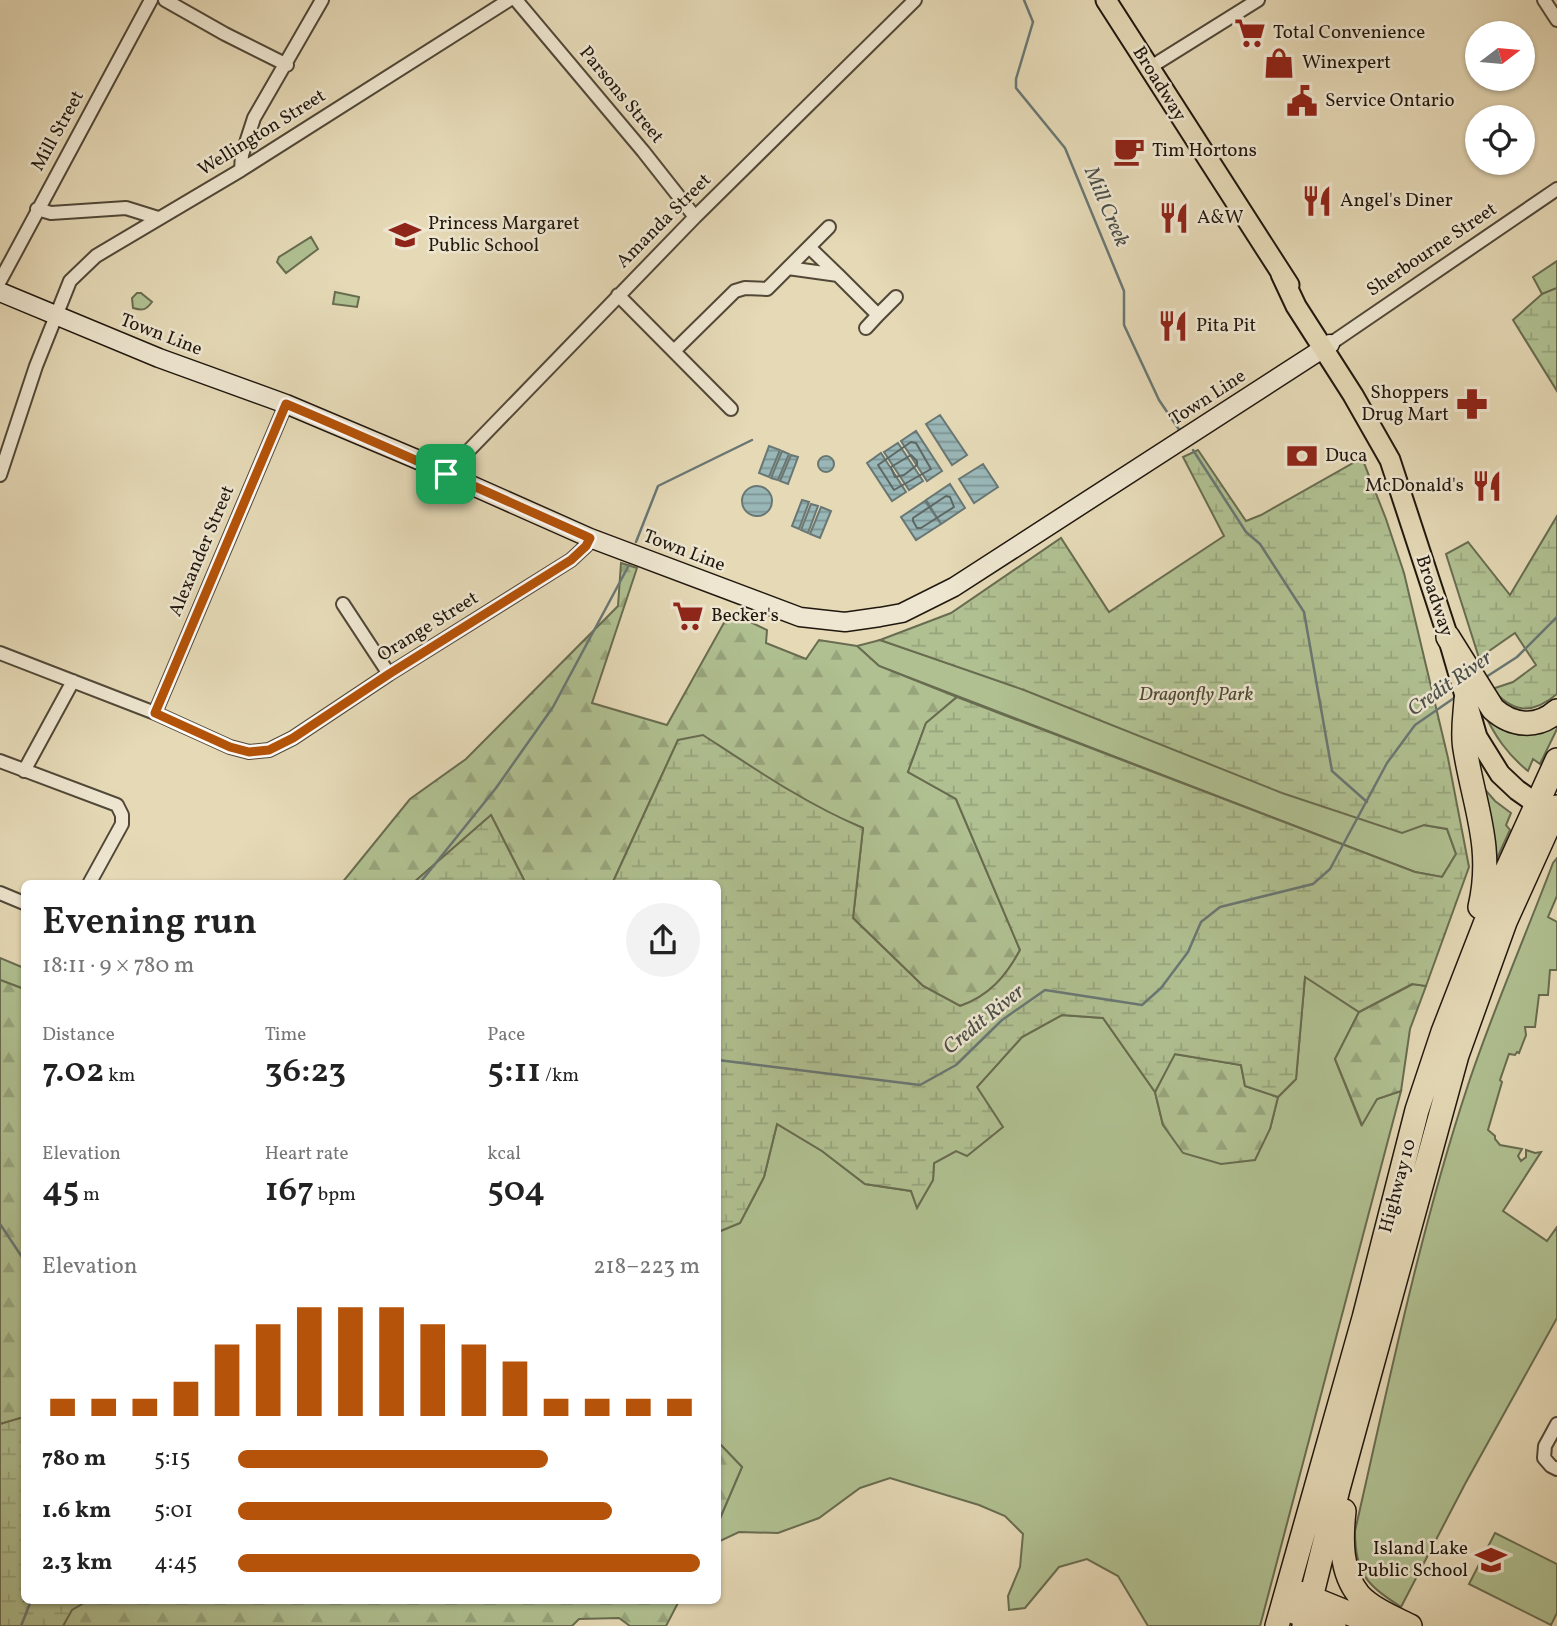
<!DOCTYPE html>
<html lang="en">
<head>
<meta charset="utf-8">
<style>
  :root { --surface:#fff; --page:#f2f2f2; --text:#222; --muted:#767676; --accent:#b45309 }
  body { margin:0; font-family:Vollkorn,serif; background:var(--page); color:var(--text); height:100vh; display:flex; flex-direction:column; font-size:26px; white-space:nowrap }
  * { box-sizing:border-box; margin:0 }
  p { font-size:23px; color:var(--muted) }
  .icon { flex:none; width:38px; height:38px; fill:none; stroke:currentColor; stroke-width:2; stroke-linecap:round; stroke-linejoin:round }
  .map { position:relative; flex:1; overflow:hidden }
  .sheet { position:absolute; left:21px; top:880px; width:700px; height:724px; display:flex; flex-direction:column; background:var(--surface); border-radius:10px; box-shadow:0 2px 5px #0004 }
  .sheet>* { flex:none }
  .needle { width:46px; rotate:74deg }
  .buttons { position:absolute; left:1465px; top:21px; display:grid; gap:14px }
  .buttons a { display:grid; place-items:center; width:70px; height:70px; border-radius:50%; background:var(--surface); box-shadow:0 2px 5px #0004; font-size:35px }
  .pin { position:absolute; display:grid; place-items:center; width:60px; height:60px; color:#fff; margin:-30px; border-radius:14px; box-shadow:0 4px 10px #0006 }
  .round { display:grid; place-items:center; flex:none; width:74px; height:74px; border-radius:37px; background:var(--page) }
  .summary { display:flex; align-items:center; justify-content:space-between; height:119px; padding:0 21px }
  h1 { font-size:38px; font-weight:600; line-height:52px }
  .stats { display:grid; grid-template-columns:repeat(3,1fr); gap:10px; height:119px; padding:7px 21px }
  .stats div { display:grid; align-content:center }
  .stats b { font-size:35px; font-weight:600 }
  .stats small { font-size:19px; font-weight:400 }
  .stats p { font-size:19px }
  .chart { height:196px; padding:14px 21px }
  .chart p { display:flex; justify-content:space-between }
  .chart svg { width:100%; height:126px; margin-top:7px; stroke:var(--accent); stroke-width:6 }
  ul { padding:0 21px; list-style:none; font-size:23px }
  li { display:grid; grid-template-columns:112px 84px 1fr; align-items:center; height:52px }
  li i { height:18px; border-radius:9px; background:var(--accent) }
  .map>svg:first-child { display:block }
  .green { fill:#b0c091; stroke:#686c50; stroke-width:2 }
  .forest { fill:url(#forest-firs); stroke:#686c50; stroke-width:2 }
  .wetland { fill:url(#wetland-marsh); stroke:#686c50; stroke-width:2 }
  .water { fill:url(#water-rules); stroke:#697774; stroke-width:2 }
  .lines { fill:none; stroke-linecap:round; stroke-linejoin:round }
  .shore { stroke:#5d6763; stroke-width:2 }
  .stream { stroke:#697774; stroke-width:2.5 }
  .street-casing { stroke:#514838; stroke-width:16 }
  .secondary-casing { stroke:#20170e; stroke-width:21 }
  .primary-casing { stroke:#20170e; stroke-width:23 }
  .highway-casing { stroke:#20170e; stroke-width:26 }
  .street { stroke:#eee6d0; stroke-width:12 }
  .secondary { stroke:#eee6d0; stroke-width:18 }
  .primary { stroke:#e5d9b6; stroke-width:19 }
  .highway { stroke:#e5d9b6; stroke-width:23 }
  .route-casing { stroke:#fff; stroke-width:14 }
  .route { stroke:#b45309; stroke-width:9 }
  .labels { text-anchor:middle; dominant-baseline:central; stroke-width:5; stroke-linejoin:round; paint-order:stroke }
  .poi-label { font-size:19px; fill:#20170e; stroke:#eee6d0; text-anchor:start }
  .street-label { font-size:19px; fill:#20170e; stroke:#eee6d0 }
  .park-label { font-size:19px; font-style:italic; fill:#4b4a35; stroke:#eee6d0 }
  .water-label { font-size:21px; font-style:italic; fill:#4b4f4a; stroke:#eee6d0 }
</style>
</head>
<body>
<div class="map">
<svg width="1557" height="1626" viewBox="0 0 1557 1626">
  <defs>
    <pattern id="forest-firs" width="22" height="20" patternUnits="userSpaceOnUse" patternTransform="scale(1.75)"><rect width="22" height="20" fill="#b0c091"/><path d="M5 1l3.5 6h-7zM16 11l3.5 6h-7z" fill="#97a47c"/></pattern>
    <pattern id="wetland-marsh" width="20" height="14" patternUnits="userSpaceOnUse" patternTransform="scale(1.75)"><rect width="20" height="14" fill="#b0c091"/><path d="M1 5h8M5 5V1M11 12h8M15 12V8" fill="none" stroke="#97a47c"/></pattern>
    <pattern id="water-rules" width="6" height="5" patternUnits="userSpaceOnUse" patternTransform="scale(1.75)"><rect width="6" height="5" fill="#9ab7b8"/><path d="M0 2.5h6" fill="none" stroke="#7d9494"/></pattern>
  </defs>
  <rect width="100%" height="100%" fill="#e5d9b6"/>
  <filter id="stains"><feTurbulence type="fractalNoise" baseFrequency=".00286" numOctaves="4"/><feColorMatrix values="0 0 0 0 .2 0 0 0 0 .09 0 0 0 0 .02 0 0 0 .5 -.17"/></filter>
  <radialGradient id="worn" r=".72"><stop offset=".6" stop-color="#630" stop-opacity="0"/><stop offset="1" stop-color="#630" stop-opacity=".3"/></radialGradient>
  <!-- green -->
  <path class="green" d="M 311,237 L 318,249 L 286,273 L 277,262 L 279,257 Z
    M 1557,261 L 1557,288 L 1542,294 L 1533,277 Z
    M 335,292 L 359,297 L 357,307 L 333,304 Z
    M 137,293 L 141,293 L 152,302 C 146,310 143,311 133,308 L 132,298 Z
    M 880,640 L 1424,825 L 1447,829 L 1456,854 L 1442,877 L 1415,872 L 879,666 L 857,646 Z
    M 1484,713 L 1557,723 L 1557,729 L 1540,764 L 1533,759 L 1528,771 C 1507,754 1495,736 1484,713 Z
    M 1481,785 L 1495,801 L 1511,813 L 1506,825 L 1510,830 L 1492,869 Z
    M 1557,858 L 1557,896 L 1548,917 L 1557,922 L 1557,970 L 1550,970 L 1548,995 L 1539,995 L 1535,1027 L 1525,1027 L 1526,1035 L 1519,1053 L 1517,1052 L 1515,1055 L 1509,1054 L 1500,1080 L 1502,1082 L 1488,1130 L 1495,1136 L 1495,1139 L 1500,1145 L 1522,1149 L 1518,1156 L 1521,1161 L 1526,1157 L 1526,1150 L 1535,1153 L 1541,1152 L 1503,1211 L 1547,1241 L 1557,1227 L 1557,1318 L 1465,1484 L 1401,1607 C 1367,1585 1355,1574 1355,1531 C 1389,1382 1420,1230 1468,1085 C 1493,1010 1525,937 1553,863 Z
    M 0,958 L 24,968 L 24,989 L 0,980 Z
    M 1305,976 L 1359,1012 L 1335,1059 L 1361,1124 L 1377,1099 L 1401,1091 L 1260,1626 L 1148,1626 L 1118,1576 L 1087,1559 L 1059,1567 L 1025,1608 L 1009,1610 L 1008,1596 L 1020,1567 L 1023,1534 L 1005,1516 L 979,1505 L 890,1478 L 860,1488 L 819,1518 L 778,1533 L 739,1532 L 718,1542 L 718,1523 L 742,1467 L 718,1442 L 718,1232 L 740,1223 L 764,1177 L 777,1124 L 822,1151 L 865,1184 L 911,1191 L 917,1207 L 933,1180 L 934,1163 L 956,1151 L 976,1088 L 1022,1037 L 1062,1015 L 1103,1018 L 1155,1092 L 1163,1125 L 1270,1129 L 1278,1097 L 1296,1079 Z
    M 1495,1533 L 1557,1564 L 1557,1613 L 1551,1625 L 1469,1584 Z"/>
  <!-- forest -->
  <path class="forest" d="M 621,563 L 637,568 L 592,703 L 667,725 L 730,612 L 767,630 L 766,643 L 806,659 L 819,640 L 857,646 L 879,666 L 957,697 L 926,723 L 908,772 L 956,799 L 1020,950 C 1006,977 989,996 960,1006 L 923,986 L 853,918 L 863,828 L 826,812 L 766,777 L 678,740 L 612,884 L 526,884 L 491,815 L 412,884 L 341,884 L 410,799 L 466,759 L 618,606 Z
    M 0,980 L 24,989 L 24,1417 L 0,1424 Z
    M 1413,984 L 1426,986 L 1410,1029 L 1401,1091 L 1377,1099 L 1362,1125 L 1335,1059 L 1359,1012 Z
    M 1174,1054 L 1241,1065 L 1245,1086 L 1278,1097 L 1270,1129 L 1255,1160 L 1221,1164 L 1183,1153 L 1163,1125 L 1155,1092 Z
    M 718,1442 L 742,1467 L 718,1523 Z
    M 87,1601 L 679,1601 L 666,1626 L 630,1626 L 619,1618 L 579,1619 L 572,1626 L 63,1626 L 71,1610 Z"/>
  <!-- wetland -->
  <path class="wetland" d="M 1557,288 L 1557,391 L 1513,320 L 1542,294 Z
    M 1198,450 L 1246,521 L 1261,515 L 1362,458 L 1386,519 L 1404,573 L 1448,758 L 1469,867 L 1426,986 L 1412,984 L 1359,1012 L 1305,977 L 1296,1079 L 1278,1097 L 1245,1086 L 1241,1065 L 1175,1054 L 1155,1092 L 1103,1018 L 1062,1015 L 1022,1037 L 977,1087 L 1003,1127 L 967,1156 L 956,1151 L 934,1163 L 933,1180 L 917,1208 L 911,1191 L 865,1184 L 822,1151 L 777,1124 L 764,1177 L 740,1223 L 718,1232 L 718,884 L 612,884 L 678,740 L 703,735 C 755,769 806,804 863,828 L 853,918 L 923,986 L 960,1006 C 989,996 1006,976 1020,950 L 956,799 L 908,772 L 926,723 L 957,697 L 1415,872 L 1442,877 L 1456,854 L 1447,829 L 1424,825 L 1402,833 L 1282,793 L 1024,690 L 880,640 L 951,613 L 1061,538 L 1109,612 L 1224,536 L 1183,457 Z
    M 1557,516 L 1557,694 C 1532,715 1513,713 1492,689 L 1513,682 L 1536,665 L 1515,633 L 1479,658 L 1446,554 L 1468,542 L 1510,595 Z
    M 491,815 L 526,884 L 412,884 Z
    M 24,1417 L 24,1601 L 87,1601 L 72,1610 L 63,1626 L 0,1626 L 0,1424 Z"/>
  <!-- water -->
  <path class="water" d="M 940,415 L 967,455 L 952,465 L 926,424 Z
    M 916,431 L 942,471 L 927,481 L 901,441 Z
    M 898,443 L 923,481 L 909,490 L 884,452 Z
    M 769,446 L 780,450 L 769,477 L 759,473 Z
    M 782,451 L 789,454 L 778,480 L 771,478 Z
    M 881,453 L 906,492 L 892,501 L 867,463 Z
    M 791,455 L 798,457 L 788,484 L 780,481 Z
    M818 464a8 8 0 1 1 16 0a8 8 0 1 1-16 0Z
    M 983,464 L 998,487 L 974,503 L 959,479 Z
    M 950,484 L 965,508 L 941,524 L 926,500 Z
    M742 501a15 15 0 1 1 30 0a15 15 0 1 1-30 0Z
    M 802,500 L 809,502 L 799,529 L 792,526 Z
    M 925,501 L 941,524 L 916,540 L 901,517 Z
    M 811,504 L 818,506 L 808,533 L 801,530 Z
    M 821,507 L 831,511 L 820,538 L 810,534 Z"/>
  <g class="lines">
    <!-- shore -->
    <path class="shore" d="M 911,442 L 916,443 L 931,469 L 894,490 L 878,465 Z
      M 911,455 L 917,461 L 917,465 L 904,475 L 895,477 L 891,467 Z
      M 946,496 L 950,497 L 954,507 L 921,528 L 917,528 L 913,521 L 913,518 Z"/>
    <!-- stream -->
    <path class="stream" d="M 1024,0 L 1033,22 L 1016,79 L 1016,88 L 1065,148 L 1124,291 L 1124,325 L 1159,400 L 1180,431
      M 1193,450 L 1246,532 L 1260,544 L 1304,612 L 1332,771 L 1367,802
      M 636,542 L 658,486 L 752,440
      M 1483,679 L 1517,657 L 1557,617
      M 419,884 L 496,788 L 553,707 L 629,565
      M 718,1060 L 920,1085 L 956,1065 L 1002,1020 L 1045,990 L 1142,1005 L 1161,988 L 1188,952 L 1201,922 L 1220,907 L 1313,884 L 1330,869 L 1387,763 L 1415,725 L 1457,696
      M 0,1224 L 24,1260
      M 21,1626 L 31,1601"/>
    <defs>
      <path id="street" d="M 165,0 L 225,34 L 287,65
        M 516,0 L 643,151 L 695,217
        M 1544,0 L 1557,20
        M 1149,68 L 1258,0
        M 241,170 L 242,155 L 254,118 L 322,0
        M 37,209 L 51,213 L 126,208 L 158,218
        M 809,247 L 829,227
        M 788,268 L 809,247 L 838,275
        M 0,281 L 151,0
        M 618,295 L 731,409
        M 878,315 L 896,297
        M 1330,344 L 1557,189
        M 674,351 L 735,291 L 745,288 L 767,289 L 788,268 L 838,275 L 878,315 L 866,328
        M 446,474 L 695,217 L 915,0
        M 0,475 L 36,366 L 70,281 L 96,256 L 241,170 L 509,0
        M 343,604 L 389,674
        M 0,653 L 155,713 L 230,747 L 249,752 L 269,750 L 293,738 L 389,674 L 571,560 L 586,546 L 590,538
        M 155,713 L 286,404
        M 0,761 L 117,805 L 122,815 L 122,824 L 89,884
        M 24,771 L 73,681
        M 0,893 L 24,903
        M 1557,1424 L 1545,1446 L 1544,1458 L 1551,1466 L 1557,1469"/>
      <path id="secondary" d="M 0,292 L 159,358 L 286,404 L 421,461 L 446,474 L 590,538 L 800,617 L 845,622 L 880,617 L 902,613 L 954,587 L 1330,344"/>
      <path id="primary" d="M 1106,0 L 1289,285
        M 1281,274 L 1296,306 L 1353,395 L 1390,460 L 1448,637 L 1477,737 L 1500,774 L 1517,790 L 1548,812"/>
      <path id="highway" d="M 1448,637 L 1493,709 C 1512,726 1537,729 1557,711
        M 1466,700 C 1465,716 1462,733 1465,749 C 1474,806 1494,847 1480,907
        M 1344,1511 C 1341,1538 1340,1572 1359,1595 C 1372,1609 1394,1618 1410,1626
        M 1299,1593 L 1380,1626
        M 1294,1612 L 1334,1626
        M 1277,1626 L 1364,1318 L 1417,1110 L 1443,1032 L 1501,883 L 1557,760
        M 1304,1626 L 1338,1489 L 1457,1055 L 1505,922 L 1557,807"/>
    </defs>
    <!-- street casing -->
    <use href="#street" class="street-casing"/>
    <!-- secondary casing -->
    <use href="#secondary" class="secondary-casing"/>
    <!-- primary casing -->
    <use href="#primary" class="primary-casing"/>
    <!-- highway casing -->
    <use href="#highway" class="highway-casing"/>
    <!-- street -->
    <use href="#street" class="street"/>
    <!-- secondary -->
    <use href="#secondary" class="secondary"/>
    <!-- primary -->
    <use href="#primary" class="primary"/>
    <!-- highway -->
    <use href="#highway" class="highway"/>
  </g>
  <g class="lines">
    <defs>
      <path id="route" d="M 286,404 C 388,447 489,493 590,538 L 586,546 L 571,560 L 389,674 L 293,738 L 269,750 L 249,752 L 230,747 L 155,713 Z"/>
    </defs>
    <!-- route casing -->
    <use href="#route" class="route-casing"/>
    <!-- route -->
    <use href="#route" class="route"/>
  </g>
  <!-- icons -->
  <defs>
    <symbol id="supermarket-bare" viewBox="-9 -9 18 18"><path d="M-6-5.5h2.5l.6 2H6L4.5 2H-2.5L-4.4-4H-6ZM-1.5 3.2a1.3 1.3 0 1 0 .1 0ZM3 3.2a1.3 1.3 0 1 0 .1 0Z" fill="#8f2418" stroke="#eee6d0" stroke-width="2.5" paint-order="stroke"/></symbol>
    <symbol id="shop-bare" viewBox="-9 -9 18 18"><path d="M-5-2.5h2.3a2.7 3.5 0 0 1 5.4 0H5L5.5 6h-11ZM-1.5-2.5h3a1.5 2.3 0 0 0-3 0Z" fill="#8f2418" stroke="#eee6d0" stroke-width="2.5" paint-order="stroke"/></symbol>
    <symbol id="civic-bare" viewBox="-9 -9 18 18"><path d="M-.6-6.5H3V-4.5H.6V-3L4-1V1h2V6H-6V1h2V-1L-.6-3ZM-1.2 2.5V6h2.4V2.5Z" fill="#8f2418" stroke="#eee6d0" stroke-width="2.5" paint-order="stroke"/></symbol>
    <symbol id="cafe-bare" viewBox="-9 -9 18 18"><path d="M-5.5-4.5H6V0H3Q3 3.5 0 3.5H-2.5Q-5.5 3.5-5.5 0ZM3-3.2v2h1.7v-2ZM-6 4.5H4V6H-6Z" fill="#8f2418" stroke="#eee6d0" stroke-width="2.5" paint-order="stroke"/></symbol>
    <symbol id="restaurant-bare" viewBox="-9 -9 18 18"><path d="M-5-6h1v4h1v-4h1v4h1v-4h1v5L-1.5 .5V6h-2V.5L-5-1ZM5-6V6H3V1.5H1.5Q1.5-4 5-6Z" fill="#8f2418" stroke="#eee6d0" stroke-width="2.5" paint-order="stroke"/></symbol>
    <symbol id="school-bare" viewBox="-9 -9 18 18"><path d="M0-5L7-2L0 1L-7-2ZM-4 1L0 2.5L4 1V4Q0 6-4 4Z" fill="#8f2418" stroke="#eee6d0" stroke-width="2.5" paint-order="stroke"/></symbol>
    <symbol id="pharmacy-bare" viewBox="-9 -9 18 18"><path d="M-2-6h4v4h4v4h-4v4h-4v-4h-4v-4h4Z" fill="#8f2418" stroke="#eee6d0" stroke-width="2.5" paint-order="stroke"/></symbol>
    <symbol id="bank-bare" viewBox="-9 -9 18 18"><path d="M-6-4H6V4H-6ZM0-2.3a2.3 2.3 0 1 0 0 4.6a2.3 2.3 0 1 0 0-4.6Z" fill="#8f2418" stroke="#eee6d0" stroke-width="2.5" paint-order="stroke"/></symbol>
  </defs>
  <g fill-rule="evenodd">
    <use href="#supermarket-bare" x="1228" y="11" width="44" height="44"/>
    <use href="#shop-bare" x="1257" y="41" width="44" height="44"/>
    <use href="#civic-bare" x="1280" y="79" width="44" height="44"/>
    <use href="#cafe-bare" x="1107" y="129" width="44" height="44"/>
    <use href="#restaurant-bare" x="1295" y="179" width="44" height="44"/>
    <use href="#restaurant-bare" x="1152" y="196" width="44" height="44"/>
    <use href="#school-bare" x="383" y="213" width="44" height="44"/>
    <use href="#restaurant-bare" x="1151" y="304" width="44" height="44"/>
    <use href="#pharmacy-bare" x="1450" y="382" width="44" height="44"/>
    <use href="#bank-bare" x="1280" y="434" width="44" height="44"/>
    <use href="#restaurant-bare" x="1465" y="464" width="44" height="44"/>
    <use href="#supermarket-bare" x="666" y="594" width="44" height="44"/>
    <use href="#school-bare" x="1469" y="1538" width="44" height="44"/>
  </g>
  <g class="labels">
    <!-- poi labels -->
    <g class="poi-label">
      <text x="1273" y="33">Total Convenience</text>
      <text x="1302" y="63">Winexpert</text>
      <text x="1325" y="101">Service Ontario</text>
      <text x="1152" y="151">Tim Hortons</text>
      <text x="1340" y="201">Angel's Diner</text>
      <text x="1197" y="218">A&amp;W</text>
      <text x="428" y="224">Princess Margaret<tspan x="428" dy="22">Public School</tspan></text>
      <text x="1196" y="326">Pita Pit</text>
      <text x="1449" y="393" text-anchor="end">Shoppers<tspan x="1449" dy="22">Drug Mart</tspan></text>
      <text x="1325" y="456">Duca</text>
      <text x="1464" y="486" text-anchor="end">McDonald's</text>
      <text x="711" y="616">Becker's</text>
      <text x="1468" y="1549" text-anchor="end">Island Lake<tspan x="1468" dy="22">Public School</tspan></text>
    </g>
    <!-- street labels -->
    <g class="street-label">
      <text transform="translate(1159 84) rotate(58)">Broadway</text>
      <text transform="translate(621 95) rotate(50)">Parsons Street</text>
      <text transform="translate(58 131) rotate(-61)">Mill Street</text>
      <text transform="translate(262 133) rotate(-32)">Wellington Street</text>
      <text transform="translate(664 221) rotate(-45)">Amanda Street</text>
      <text transform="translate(1432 250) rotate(-34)">Sherbourne Street</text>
      <text transform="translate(161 335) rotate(21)">Town Line</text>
      <text transform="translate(1208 398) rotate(-33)">Town Line</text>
      <text transform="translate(202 551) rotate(-67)">Alexander Street</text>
      <text transform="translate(684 551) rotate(21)">Town Line</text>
      <text transform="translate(1434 596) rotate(72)">Broadway</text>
      <text transform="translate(428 627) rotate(-32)">Orange Street</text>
      <text transform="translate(1398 1186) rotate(-75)">Highway 10</text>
    </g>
    <!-- park labels -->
    <g class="park-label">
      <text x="1196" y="695">Dragonfly Park</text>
    </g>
    <!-- water labels -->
    <g class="water-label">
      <text transform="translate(1106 207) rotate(67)">Mill Creek</text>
      <text transform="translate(1450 684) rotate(-35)">Credit River</text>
      <text transform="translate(984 1020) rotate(-39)">Credit River</text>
    </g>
  </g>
  <rect width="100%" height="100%" filter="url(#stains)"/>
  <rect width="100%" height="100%" fill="url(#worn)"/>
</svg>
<div class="buttons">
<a><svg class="needle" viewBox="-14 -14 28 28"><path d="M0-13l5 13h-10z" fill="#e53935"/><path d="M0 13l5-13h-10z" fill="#767676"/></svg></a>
<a><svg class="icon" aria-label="locate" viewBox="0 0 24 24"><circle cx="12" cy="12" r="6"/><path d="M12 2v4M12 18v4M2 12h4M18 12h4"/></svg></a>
</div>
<div class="pin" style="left:446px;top:474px;background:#1e9e55"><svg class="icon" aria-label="arrive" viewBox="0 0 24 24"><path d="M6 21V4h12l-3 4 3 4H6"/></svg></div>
<section class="sheet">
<div class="summary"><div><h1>Evening run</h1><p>18:11 · 9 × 780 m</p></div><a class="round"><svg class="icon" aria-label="share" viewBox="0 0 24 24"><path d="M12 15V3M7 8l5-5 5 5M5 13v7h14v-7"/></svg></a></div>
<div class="stats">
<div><p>Distance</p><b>7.02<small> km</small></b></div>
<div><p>Time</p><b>36:23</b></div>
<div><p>Pace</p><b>5:11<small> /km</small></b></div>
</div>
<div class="stats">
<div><p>Elevation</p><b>45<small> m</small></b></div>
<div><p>Heart rate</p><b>167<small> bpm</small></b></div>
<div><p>kcal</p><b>504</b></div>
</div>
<div class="chart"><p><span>Elevation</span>218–223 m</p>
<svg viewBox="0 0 160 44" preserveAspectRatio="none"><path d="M5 44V38M15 44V38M25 44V38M35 44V32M45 44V19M55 44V12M65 44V6M75 44V6M85 44V6M95 44V12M105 44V19M115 44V25M125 44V38M135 44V38M145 44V38M155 44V38"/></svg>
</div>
<ul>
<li><b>780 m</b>5:15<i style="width:67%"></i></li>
<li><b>1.6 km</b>5:01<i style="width:81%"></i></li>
<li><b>2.3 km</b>4:45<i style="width:100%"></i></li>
</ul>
</section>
</div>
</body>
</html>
